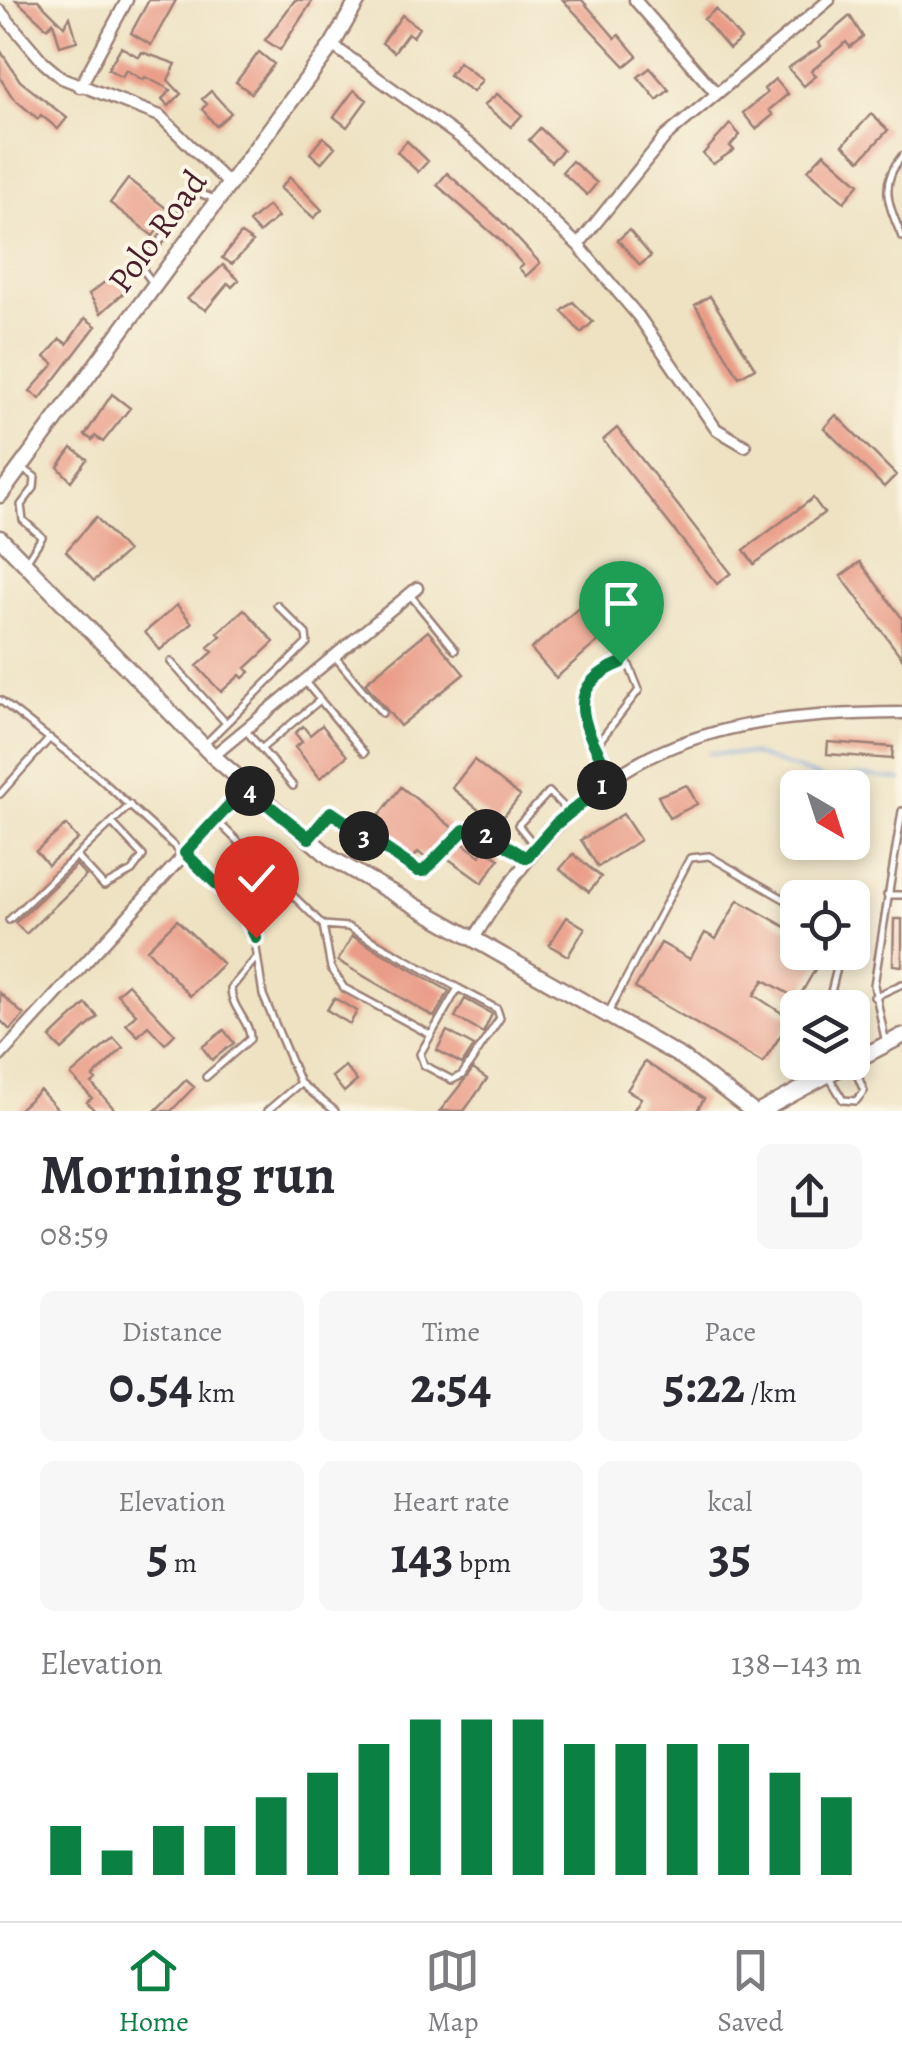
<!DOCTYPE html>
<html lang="en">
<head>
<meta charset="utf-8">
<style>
  :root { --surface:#fff; --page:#f7f7f7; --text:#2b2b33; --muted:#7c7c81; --line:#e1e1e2; --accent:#0b8043 }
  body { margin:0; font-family:Alegreya,serif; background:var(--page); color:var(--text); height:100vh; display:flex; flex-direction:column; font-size:38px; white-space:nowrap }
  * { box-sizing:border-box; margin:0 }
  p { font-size:32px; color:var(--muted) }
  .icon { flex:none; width:55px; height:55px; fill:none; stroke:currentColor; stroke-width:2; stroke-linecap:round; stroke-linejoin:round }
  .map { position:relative; height:1111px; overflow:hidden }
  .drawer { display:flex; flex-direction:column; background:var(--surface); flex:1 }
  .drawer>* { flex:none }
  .needle { width:65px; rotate:141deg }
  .buttons { position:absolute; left:780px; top:770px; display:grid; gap:20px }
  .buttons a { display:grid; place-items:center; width:90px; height:90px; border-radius:15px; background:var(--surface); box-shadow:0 5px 15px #0003; font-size:50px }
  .pin { position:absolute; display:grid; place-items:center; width:85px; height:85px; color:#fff; margin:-102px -42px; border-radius:50% 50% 50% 0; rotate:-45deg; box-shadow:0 0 10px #0007 }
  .pin .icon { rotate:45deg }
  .km { position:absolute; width:50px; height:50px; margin:-25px; border-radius:50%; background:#222; color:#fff; font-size:28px; line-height:50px; text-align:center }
  .round { display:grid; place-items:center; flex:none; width:105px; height:105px; border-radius:15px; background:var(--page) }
  .headline { display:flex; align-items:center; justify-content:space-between; height:170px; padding:0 40px }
  h1 { font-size:55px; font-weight:700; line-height:75px }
  .metrics { display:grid; grid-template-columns:repeat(3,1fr); gap:15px; height:170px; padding:10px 40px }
  .metrics div { display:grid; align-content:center; border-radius:15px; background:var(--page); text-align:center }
  .metrics b { font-size:50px; font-weight:700 }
  .metrics small { font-size:28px; font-weight:400 }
  .metrics p { font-size:28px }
  .chart { height:280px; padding:20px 40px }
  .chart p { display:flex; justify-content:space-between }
  .chart svg { width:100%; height:180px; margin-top:10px; stroke:var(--accent); stroke-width:6 }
  .tab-bar { display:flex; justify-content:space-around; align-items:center; height:140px; border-top:2px solid var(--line); background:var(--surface); font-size:28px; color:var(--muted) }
  .tab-bar a { display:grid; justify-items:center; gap:5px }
  .tab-bar .current { color:var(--accent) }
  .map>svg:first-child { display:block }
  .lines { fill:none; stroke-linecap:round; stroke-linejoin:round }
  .stream { stroke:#6fa4dc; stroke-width:2.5 }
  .building { fill:#e99c88 }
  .service-casing { stroke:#9c8076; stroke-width:10 }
  .minor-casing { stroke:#9c8076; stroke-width:15 }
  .secondary-casing { stroke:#9c8076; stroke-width:19 }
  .service { stroke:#fff; stroke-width:5 }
  .minor { stroke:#fff; stroke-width:10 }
  .secondary { stroke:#fff; stroke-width:14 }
  .route-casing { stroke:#fff; stroke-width:20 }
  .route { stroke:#0b8043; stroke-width:12 }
  .labels { text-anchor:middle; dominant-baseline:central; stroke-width:8; stroke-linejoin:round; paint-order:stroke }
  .street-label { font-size:35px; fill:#4a1f2b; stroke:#fcf5e5 }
</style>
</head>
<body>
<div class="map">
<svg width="902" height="1111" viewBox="0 0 902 1111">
  <rect width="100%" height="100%" fill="#fcf5e5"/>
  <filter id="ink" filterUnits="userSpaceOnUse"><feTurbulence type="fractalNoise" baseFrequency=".01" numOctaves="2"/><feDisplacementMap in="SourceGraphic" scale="20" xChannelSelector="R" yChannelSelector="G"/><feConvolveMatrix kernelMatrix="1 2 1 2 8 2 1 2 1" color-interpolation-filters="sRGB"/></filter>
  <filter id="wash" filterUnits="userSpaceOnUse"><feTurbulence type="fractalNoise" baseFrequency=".0048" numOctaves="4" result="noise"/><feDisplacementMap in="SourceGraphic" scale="40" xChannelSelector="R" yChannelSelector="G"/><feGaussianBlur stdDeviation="2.25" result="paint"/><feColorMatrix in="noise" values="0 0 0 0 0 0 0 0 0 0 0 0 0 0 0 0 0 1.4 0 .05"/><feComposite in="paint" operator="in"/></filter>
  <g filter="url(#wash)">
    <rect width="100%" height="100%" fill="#eee2c2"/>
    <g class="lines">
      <!-- stream -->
      <path class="stream" d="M 709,753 L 752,754 L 828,780 L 860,775 L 902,780"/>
    </g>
    <g id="blocks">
      <!-- building -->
      <path class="building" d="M 16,0 L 38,0 L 64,26 L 70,17 L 77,41 L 60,46 L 53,22 L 47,28 Z
        M 149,0 L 176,0 L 151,45 L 131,33 Z
        M 295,0 L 313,0 L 280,50 L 265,40 Z
        M 563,0 L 582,0 L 615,38 L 619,35 L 637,56 L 625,66 Z
        M 716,9 L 741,39 L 729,49 L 704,19 Z
        M 402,15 L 419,28 L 413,37 L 408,33 L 394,52 L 382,43 Z
        M 850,16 L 863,37 L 850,47 L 846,42 L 811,71 L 816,76 L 804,86 L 788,68 L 821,46 L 818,43 Z
        M 121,47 L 139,57 L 142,52 L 176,64 L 168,80 L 181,94 L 169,106 L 162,99 L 171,90 L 145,77 L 143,80 L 126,70 L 122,77 L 108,69 Z
        M 0,50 L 20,81 L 67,118 L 58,129 L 41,115 L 38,119 L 13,98 L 0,78 Z
        M 259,52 L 274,64 L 251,93 L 236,82 Z
        M 459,62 L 482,80 L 473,92 L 449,75 Z
        M 650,68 L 669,90 L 657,100 L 638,77 Z
        M 775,79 L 788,94 L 769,110 L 773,115 L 756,129 L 743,113 L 767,93 L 764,89 Z
        M 354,90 L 367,100 L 347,127 L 334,117 Z
        M 211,91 L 231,113 L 216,126 L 202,109 L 207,104 L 202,99 Z
        M 497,94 L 522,115 L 511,127 L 484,105 Z
        M 871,114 L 888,130 L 860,160 L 843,145 Z
        M 730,124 L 740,135 L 730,146 L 734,150 L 713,164 L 703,154 Z
        M 540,128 L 563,150 L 551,162 L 529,140 Z
        M 323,137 L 335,147 L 321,163 L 310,153 Z
        M 407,141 L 428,161 L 418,172 L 397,152 Z
        M 824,153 L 859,184 L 844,202 L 808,170 Z
        M 572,161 L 597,183 L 587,195 L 562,172 Z
        M 447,173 L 501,221 L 540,263 L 526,276 L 519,268 L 523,265 L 502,242 L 437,185 Z
        M 290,177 L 322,210 L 314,218 L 280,188 Z
        M 128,179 L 171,212 L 153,236 L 110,203 Z
        M 268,206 L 278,217 L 259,233 L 249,222 Z
        M 629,230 L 651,256 L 640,265 L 618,240 Z
        M 241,234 L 253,242 L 232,264 L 222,258 Z
        M 223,265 L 239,280 L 232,287 L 228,283 L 206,310 L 187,299 Z
        M 118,272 L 129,288 L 101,313 L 89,294 Z
        M 710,296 L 755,368 L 739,377 L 695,305 Z
        M 573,302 L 593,322 L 581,333 L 562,311 Z
        M 85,318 L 96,326 L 40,399 L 30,391 L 54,364 L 45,357 L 60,339 L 67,344 Z
        M 112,394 L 130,408 L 103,442 L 95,436 L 92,440 L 85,435 Z
        M 836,415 L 896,475 L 884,487 L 824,428 Z
        M 617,428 L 731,573 L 717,584 L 603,440 Z
        M 72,448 L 87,459 L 71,481 L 58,467 Z
        M 813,498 L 824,513 L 754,564 L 744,550 Z
        M 96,517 L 127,552 L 94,581 L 66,551 Z
        M 860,562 L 902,618 L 902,658 L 841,576 Z
        M 587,601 L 612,629 L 556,678 L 531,649 Z
        M 177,605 L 192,623 L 160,650 L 145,632 Z
        M 244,609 L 274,642 L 246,668 L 250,672 L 243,678 L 240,675 L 221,692 L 197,666 L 213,652 L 208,647 L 221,636 L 218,633 Z
        M 428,631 L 464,674 L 400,726 L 365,683 Z
        M 322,725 L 347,756 L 320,778 L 295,747 L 302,742 L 295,733 L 303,726 L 310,735 Z
        M 828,742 L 893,747 L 892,759 L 827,754 Z
        M 474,760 L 520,796 L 497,825 L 452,788 Z
        M 687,785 L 697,804 L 669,818 L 658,796 Z
        M 401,787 L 453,828 L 427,859 L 418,852 L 413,859 L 380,837 L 385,830 L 375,821 Z
        M 623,814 L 640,840 L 598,867 L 581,840 Z
        M 66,825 L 78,839 L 48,865 L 36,851 Z
        M 461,842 L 480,856 L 485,849 L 499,859 L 482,883 L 446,857 Z
        M 573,854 L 601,877 L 589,892 L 560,869 Z
        M 76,865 L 86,876 L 26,934 L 15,923 Z
        M 738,900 L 798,934 L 798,952 L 825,952 L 798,999 L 764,980 L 754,995 L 791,1019 L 763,1063 L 635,988 L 661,943 L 690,959 L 705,933 L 716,939 Z
        M 567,917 L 585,928 L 568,956 L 549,945 Z
        M 894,919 L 902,919 L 902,966 L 893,965 Z
        M 177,920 L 223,964 L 190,996 L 147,949 Z
        M 352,936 L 449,991 L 434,1017 L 338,961 Z
        M 128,984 L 175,1034 L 165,1044 L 148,1026 L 138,1036 L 126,1024 L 136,1014 L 117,994 Z
        M 0,993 L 24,1015 L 10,1030 L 0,1020 Z
        M 334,998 L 357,1011 L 350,1024 L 327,1010 Z
        M 465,999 L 492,1014 L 483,1033 L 455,1017 Z
        M 86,1004 L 98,1017 L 62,1050 L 50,1038 Z
        M 224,1030 L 234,1043 L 212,1060 L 202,1047 Z
        M 447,1031 L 474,1046 L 462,1064 L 437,1050 Z
        M 114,1038 L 123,1048 L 93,1077 L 96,1080 L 92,1084 L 116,1111 L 95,1111 L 87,1102 L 92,1098 L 71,1075 Z
        M 645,1062 L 704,1099 L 697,1111 L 633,1111 L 641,1098 L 627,1090 Z
        M 345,1066 L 357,1081 L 344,1092 L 332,1077 Z
        M 473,1069 L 487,1079 L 464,1111 L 440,1111 Z
        M 186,1080 L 194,1087 L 171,1111 L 155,1111 Z
        M 40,1090 L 59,1111 L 17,1111 Z"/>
    </g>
  </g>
  <g filter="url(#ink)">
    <use href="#blocks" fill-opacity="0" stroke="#9c8076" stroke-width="2.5"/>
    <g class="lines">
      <defs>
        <path id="service" d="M 902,156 C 878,185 889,205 902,237
          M 153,283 L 143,270 L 144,263 L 196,192 L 215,199
          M 24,469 L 35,477 L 34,488 L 21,505 L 23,520 L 42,537 L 26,562
          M 411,596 L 455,650
          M 336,658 L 382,713
          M 171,662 L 226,723
          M 306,683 L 364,753
          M 0,700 L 96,775 L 243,909 L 253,928 L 263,995 L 300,1083 L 267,1111
          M 247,732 L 293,786
          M 205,744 L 307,643 L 306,634 L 277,605
          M 595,747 L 639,690 L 629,665 C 616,661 610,668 600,676 C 562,707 597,746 611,779
          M 261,749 L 320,700
          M 0,794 L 50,738
          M 218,822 L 323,925 L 331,968 L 344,988 L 431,1035 L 420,1054 L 424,1065 L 452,1080 L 462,1075 L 500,1018 L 497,1009 L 458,988 L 431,1035
          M 310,836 L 331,812 L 419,871 L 424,871 L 464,830 L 490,835 L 526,858
          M 535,846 L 518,825 L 549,792 L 569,812
          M 77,857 L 104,886 L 132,871 L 143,856 L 112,823
          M 887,895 L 902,895
          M 9,920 L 130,805
          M 323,925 L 348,927 L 458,988
          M 874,997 L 902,984
          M 827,1008 L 841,952
          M 608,1013 L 690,858 L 709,856 L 798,907
          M 886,1044 L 874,985 L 902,811
          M 206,1077 L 250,1039 C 251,1022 231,1009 231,988 L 257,957
          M 829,1077 L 843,1100 L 856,1101 L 864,1091 L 853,1065
          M 300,1083 L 335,1111"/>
        <path id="minor" d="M 635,0 L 716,93
          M 0,11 L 44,63 L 62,78 L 160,116 L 229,184
          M 332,45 L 476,149 L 578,245 L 639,317 L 716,429 L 745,446
          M 80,87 L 127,0
          M 578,245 L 665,137 L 829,0
          M 213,756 L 417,588
          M 473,940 C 586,753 689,714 902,713
          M 0,1056 L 246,787"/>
        <path id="secondary" d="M 0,495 L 332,45 L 358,0
          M 0,538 L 213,756 L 331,858 L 683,1058 L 752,1111
          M 852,1062 L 902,1036
          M 761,1111 L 851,1062"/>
      </defs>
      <!-- service casing -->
      <use href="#service" class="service-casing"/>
      <!-- minor casing -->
      <use href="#minor" class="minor-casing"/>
      <!-- secondary casing -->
      <use href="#secondary" class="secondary-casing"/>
      <!-- service -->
      <use href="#service" class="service"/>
      <!-- minor -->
      <use href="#minor" class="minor"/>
      <!-- secondary -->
      <use href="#secondary" class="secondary"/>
    </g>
  </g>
  <g class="lines" filter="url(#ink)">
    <defs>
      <path id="route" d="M 256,938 L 242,909 L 185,853 L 246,787 L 309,838 L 331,812 L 418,871 L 424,871 L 464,830 L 490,835 L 526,858 L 556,824 L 611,779 C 593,737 553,690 621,663"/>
    </defs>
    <!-- route casing -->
    <use href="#route" class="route-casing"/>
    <!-- route -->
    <use href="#route" class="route"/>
  </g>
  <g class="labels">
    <!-- street labels -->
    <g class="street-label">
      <text transform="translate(157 231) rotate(-54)">Polo Road</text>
    </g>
  </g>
</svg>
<div class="buttons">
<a><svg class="needle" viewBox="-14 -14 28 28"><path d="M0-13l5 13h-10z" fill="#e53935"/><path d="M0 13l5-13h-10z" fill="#7c7c81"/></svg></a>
<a><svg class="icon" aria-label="locate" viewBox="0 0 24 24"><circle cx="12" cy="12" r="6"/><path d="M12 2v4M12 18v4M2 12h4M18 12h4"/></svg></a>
<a><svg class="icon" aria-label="layers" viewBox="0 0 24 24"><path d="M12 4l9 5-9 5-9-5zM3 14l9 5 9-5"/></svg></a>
</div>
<div class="pin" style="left:621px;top:663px;background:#1e9e55"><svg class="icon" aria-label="arrive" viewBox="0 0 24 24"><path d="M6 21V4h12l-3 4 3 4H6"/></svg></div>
<div class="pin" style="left:256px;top:938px;background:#d93025"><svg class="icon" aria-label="check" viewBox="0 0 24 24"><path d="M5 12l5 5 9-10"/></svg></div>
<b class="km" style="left:602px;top:785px">1</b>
<b class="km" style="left:486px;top:834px">2</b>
<b class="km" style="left:364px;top:836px">3</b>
<b class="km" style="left:250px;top:791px">4</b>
</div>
<section class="drawer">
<div class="headline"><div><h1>Morning run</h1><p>08:59</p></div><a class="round"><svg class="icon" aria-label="share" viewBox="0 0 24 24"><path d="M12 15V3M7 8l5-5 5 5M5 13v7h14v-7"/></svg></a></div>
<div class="metrics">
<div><p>Distance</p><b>0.54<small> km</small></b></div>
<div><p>Time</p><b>2:54</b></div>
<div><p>Pace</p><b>5:22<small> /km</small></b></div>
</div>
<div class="metrics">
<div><p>Elevation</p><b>5<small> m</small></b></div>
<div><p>Heart rate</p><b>143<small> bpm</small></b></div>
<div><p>kcal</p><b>35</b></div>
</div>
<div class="chart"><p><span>Elevation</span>138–143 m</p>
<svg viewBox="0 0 160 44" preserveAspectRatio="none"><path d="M5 44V32M15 44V38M25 44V32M35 44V32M45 44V25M55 44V19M65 44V12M75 44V6M85 44V6M95 44V6M105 44V12M115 44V12M125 44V12M135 44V12M145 44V19M155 44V25"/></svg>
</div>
</section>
<nav class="tab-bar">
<a class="current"><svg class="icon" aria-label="home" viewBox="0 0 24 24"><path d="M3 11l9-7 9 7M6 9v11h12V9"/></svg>Home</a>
<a><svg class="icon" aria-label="map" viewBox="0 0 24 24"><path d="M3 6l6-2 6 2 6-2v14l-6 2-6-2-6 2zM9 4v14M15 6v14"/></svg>Map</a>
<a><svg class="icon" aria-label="saved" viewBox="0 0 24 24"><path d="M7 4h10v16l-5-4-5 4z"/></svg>Saved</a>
</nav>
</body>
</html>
